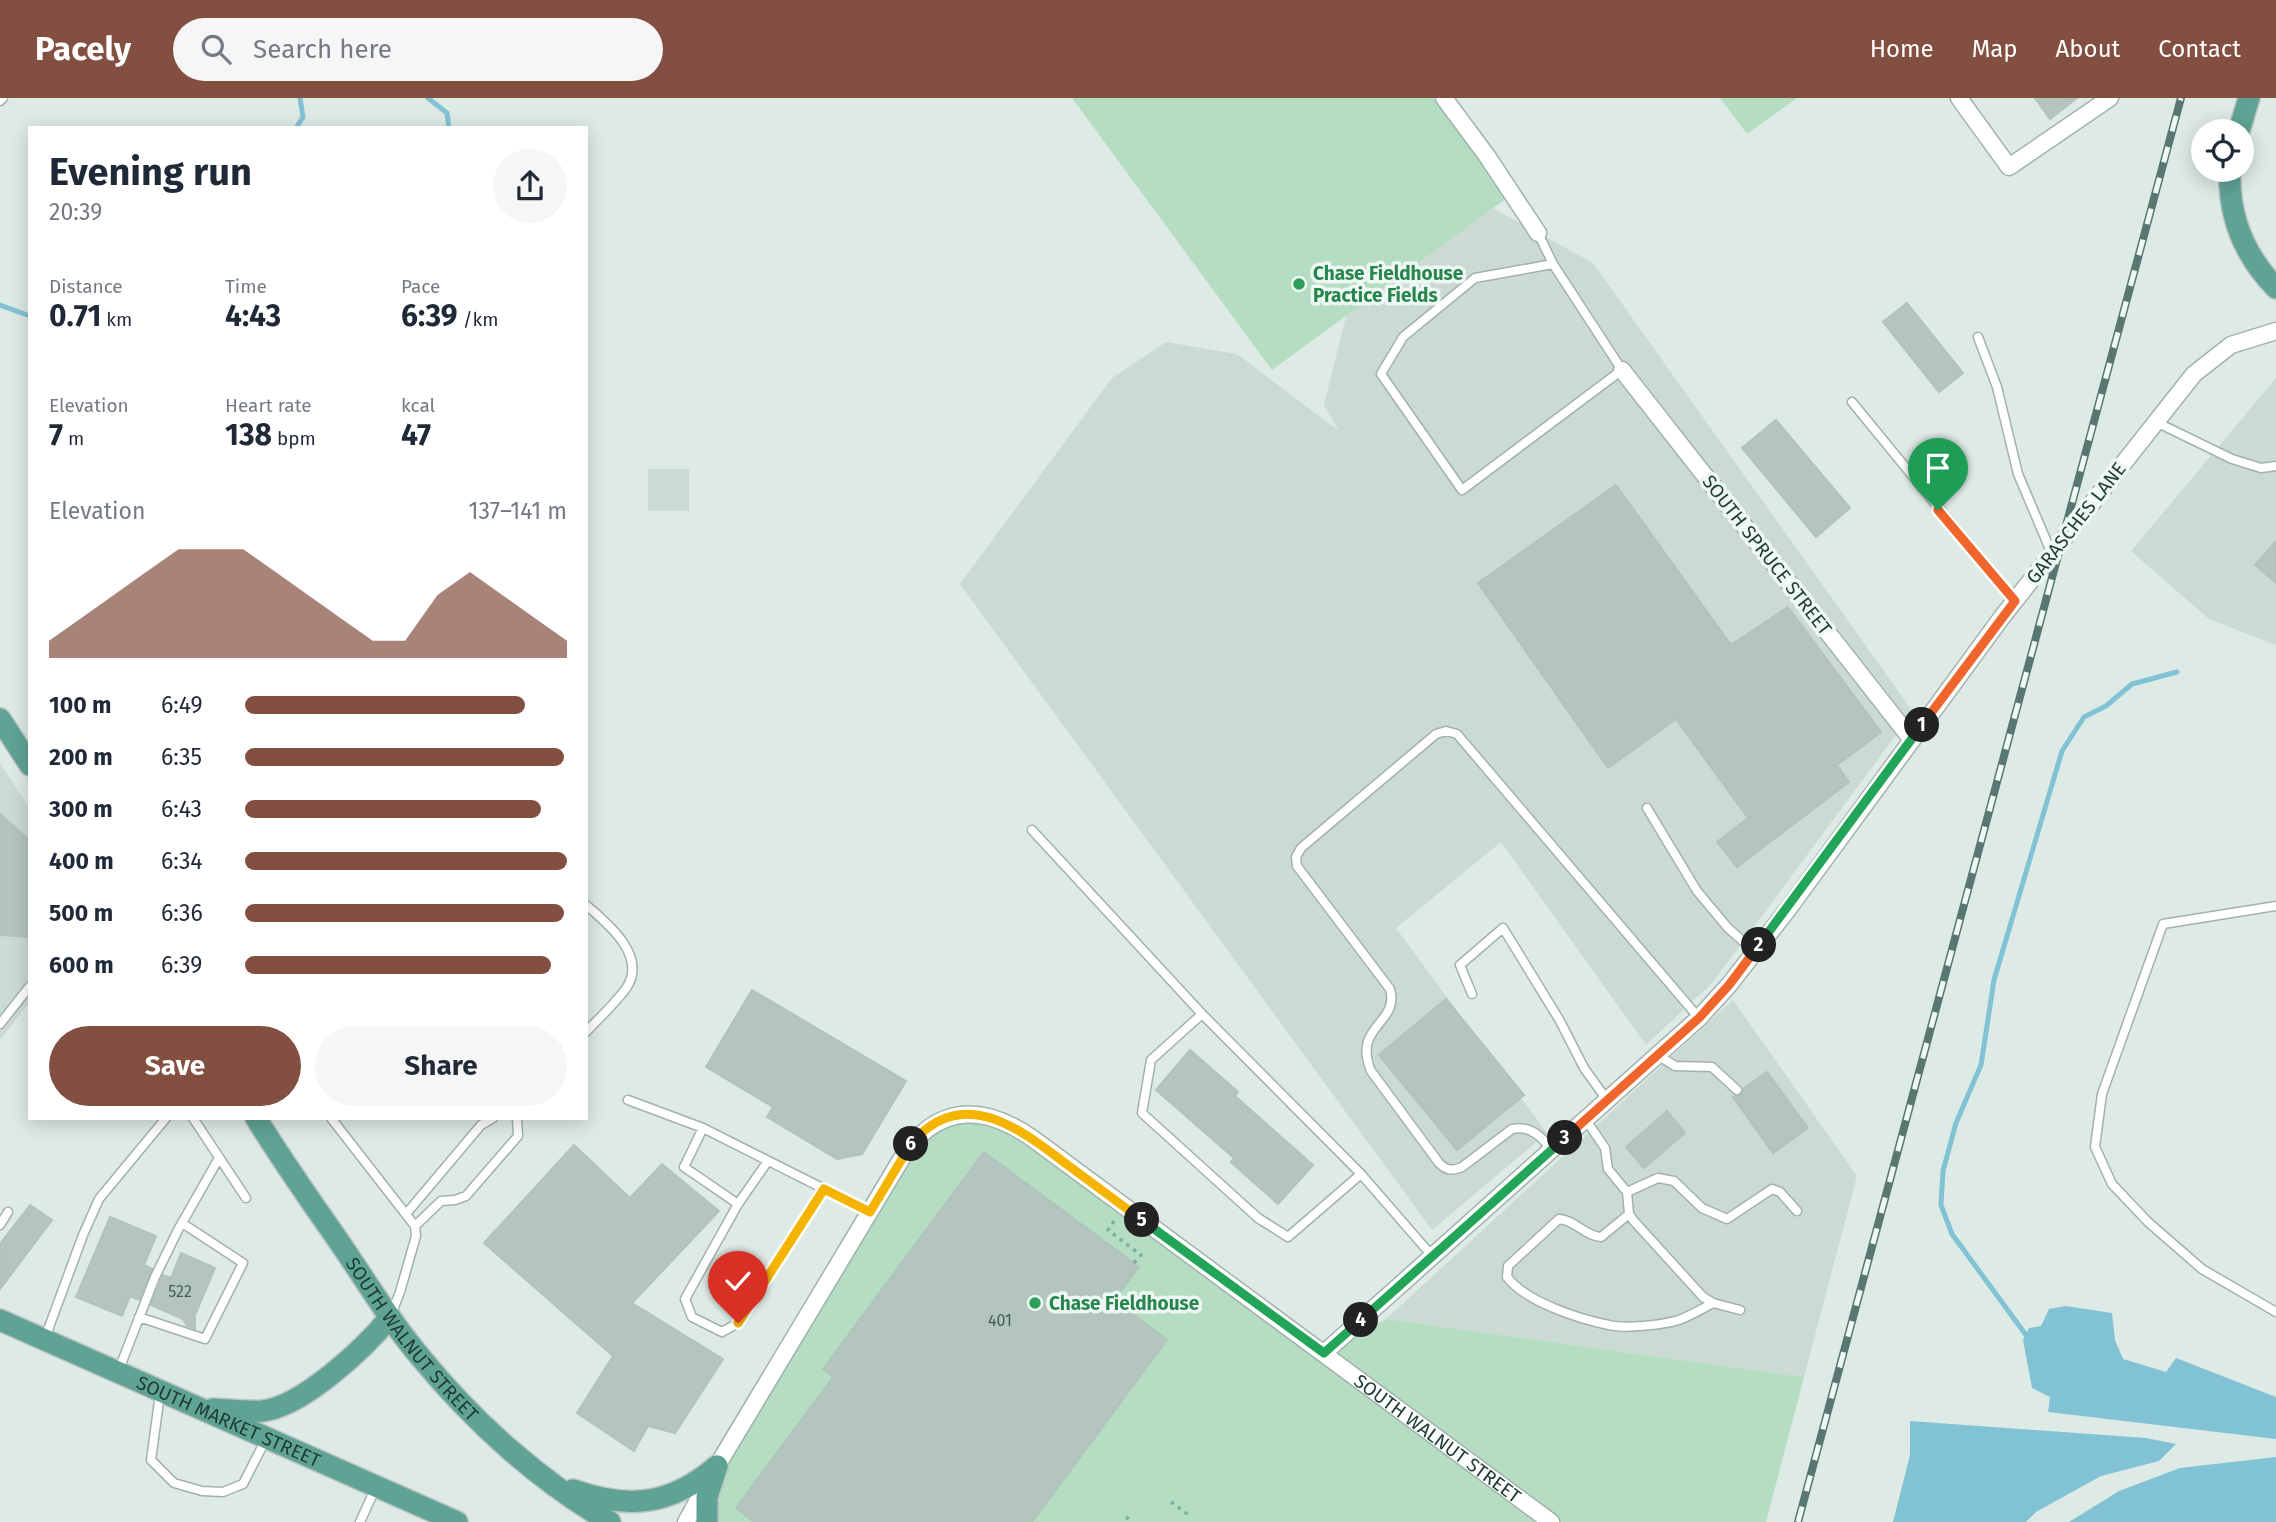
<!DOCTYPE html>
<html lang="en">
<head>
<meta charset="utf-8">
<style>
  :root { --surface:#fff; --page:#f6f6f7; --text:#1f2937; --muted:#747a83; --accent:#824f40 }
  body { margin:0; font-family:"Fira Sans",sans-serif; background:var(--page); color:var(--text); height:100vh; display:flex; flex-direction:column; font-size:26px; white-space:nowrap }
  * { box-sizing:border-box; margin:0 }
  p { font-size:23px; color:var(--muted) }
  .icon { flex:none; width:38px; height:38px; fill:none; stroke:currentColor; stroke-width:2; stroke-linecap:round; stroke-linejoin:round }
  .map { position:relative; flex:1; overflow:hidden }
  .sheet { position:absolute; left:28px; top:28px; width:560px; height:994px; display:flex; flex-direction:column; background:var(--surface); border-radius:0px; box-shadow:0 4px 18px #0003 }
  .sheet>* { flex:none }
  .fabs { position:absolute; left:2191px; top:21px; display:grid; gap:14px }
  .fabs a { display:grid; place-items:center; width:63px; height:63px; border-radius:50%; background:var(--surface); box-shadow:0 4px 18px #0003; font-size:35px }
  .pin { position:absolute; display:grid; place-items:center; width:60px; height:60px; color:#fff; margin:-72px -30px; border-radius:50% 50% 50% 0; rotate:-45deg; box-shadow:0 0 7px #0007 }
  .pin .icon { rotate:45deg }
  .km { position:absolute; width:35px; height:35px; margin:-18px; border-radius:50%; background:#222; color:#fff; font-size:19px; line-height:35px; text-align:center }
  .round { display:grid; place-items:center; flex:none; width:74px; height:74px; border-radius:37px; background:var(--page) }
  .head { display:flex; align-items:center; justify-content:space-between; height:119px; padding:0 21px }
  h1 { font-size:38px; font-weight:700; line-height:52px }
  .figures { display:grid; grid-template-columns:repeat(3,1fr); gap:10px; height:119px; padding:7px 21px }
  .figures div { display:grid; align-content:center }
  .figures b { font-size:30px; font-weight:700 }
  .figures small { font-size:19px; font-weight:400 }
  .figures p { font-size:19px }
  .chart { height:196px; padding:14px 21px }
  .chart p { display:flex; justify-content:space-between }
  .chart svg { width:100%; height:126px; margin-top:7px; fill:var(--accent); opacity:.7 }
  .button { display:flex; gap:14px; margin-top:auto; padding:14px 21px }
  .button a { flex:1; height:80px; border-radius:42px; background:var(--accent); color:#fff; font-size:28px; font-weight:700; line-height:80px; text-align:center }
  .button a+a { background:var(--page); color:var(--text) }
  ul { padding:0 21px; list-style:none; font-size:23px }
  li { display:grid; grid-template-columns:112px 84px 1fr; align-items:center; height:52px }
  li i { height:18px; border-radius:9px; background:var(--accent) }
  header { display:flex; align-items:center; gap:42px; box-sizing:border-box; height:98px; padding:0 35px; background:var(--accent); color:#fff }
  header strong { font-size:33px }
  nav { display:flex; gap:38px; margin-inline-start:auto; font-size:24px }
  .search { width:490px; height:63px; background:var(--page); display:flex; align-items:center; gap:18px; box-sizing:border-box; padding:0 24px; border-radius:38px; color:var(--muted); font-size:26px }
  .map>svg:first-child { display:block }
  .built { fill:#ccdad4 }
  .green { fill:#b5ddc1 }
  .water { fill:#81c3d4 }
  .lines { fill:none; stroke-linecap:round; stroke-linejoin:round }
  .stream { stroke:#81c3d4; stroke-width:5 }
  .building { fill:#b3c5be; stroke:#b0c4bd; stroke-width:2 }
  .lane-casing { stroke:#a1b2ac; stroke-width:11 }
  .street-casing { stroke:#a1b2ac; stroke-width:19 }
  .primary-casing { stroke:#bcc4c2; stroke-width:24 }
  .path { stroke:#7cb0a2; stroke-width:3.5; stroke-dasharray:3.5 5; stroke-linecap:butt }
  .lane { stroke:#fff; stroke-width:8 }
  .street { stroke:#fff; stroke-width:16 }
  .primary { stroke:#5fa394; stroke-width:21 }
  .rail-casing { stroke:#587770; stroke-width:8 }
  .rail { stroke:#eef7f3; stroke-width:5; stroke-dasharray:16; stroke-linecap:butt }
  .split-1-casing { stroke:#fff; stroke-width:14 }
  .split-2-casing { stroke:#fff; stroke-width:14 }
  .split-3-casing { stroke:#fff; stroke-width:14 }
  .split-4-casing { stroke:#fff; stroke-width:14 }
  .split-5-casing { stroke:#fff; stroke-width:14 }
  .split-6-casing { stroke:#fff; stroke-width:14 }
  .split-7-casing { stroke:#fff; stroke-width:14 }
  .split-1 { stroke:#f0652b; stroke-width:9 }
  .split-2 { stroke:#22a559; stroke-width:9 }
  .split-3 { stroke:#f0652b; stroke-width:9 }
  .split-4 { stroke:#22a559; stroke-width:9 }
  .split-5 { stroke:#22a559; stroke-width:9 }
  .split-6 { stroke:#f5b400; stroke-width:9 }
  .split-7 { stroke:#f5b400; stroke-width:9 }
  .leisure-dot { fill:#2e9e5b; stroke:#eef7f3; stroke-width:2.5 }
  .labels { text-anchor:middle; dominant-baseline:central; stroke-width:7; stroke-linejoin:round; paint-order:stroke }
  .number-label { font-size:16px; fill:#435e56 }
  .leisure-label { font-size:19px; font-weight:bold; fill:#27864d; stroke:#eef7f3; text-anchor:start }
  .street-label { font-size:19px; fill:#1e3b34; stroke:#eef7f3 }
</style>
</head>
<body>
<header>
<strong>Pacely</strong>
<div class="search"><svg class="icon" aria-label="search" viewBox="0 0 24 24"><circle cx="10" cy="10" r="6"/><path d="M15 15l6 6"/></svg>Search here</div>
<nav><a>Home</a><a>Map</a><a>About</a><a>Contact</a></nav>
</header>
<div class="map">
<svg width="2276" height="1424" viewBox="0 0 2276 1424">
  <rect width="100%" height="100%" fill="#deeae5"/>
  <!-- built -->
  <path class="built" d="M 1454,89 L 1593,165 L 1913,614 L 1713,884 L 1646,947 L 1501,744 L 1396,830 L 1547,1035 L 1432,1132 L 960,486 L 1112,280 L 1166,244 L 1237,256 L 1339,333 L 1324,307 L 1361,158 Z
    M 2276,280 L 2276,547 L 2209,521 L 2131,453 Z
    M 648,371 L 689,371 L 689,413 L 648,413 Z
    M 0,665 L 30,711 L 30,904 L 0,942 Z
    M 1733,902 L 1857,1078 L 1804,1279 L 1386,1221 Z"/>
  <!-- green -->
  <path class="green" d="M 1072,0 L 1433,0 L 1507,100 L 1272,272 Z
    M 1720,0 L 1797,0 L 1747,36 Z
    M 989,1018 L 1324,1254 L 1386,1221 L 1804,1279 L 1766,1424 L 707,1424 L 707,1399 L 931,1027 Z"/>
  <!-- water -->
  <path class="water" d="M 2066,1208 L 2112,1215 L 2115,1242 L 2123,1261 L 2166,1274 L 2176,1260 L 2276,1299 L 2276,1341 L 2048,1314 L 2050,1299 L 2032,1290 L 2023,1242 L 2029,1230 L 2041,1228 L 2049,1211 Z
    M 1910,1323 L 2146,1340 L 2176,1346 L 2159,1363 L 2101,1378 L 2036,1414 L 2026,1424 L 1893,1424 L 1910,1357 Z
    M 2276,1359 L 2276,1424 L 2069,1424 L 2119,1393 L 2180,1370 Z"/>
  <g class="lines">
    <!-- stream -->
    <path class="stream" d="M 428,0 L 447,15 L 449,30
      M 296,30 L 303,19 L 300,0
      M 0,207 L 30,218
      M 2026,1237 L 1952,1136 L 1941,1107 L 1943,1073 L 1956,1025 L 1981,967 L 1994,882 L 2062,653 L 2084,619 L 2106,608 L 2132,586 L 2177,574"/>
  </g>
  <!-- building -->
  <path class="building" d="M 2035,0 L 2077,0 L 2050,21 Z
    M 1907,205 L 1963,275 L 1939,294 L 1883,224 Z
    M 1776,322 L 1850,410 L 1816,439 L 1742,350 Z
    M 1616,387 L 1731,547 L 1788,509 L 1881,634 L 1837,667 L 1849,684 L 1737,769 L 1717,744 L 1748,720 L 1676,621 L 1608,670 L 1478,485 Z
    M 2276,443 L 2276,485 L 2255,467 Z
    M 0,716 L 30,743 L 30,839 L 0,837 Z
    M 752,892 L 906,983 L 862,1056 L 837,1061 L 767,1019 L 773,1009 L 706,969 Z
    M 1446,901 L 1524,997 L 1457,1052 L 1379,957 Z
    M 1190,952 L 1238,994 L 1235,998 L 1313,1067 L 1278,1106 L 1231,1064 L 1234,1060 L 1156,992 Z
    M 1767,974 L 1808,1030 L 1773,1055 L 1733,999 L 1741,997 L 1743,991 Z
    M 1667,1013 L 1685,1035 L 1644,1070 L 1626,1049 Z
    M 574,1047 L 630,1100 L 662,1066 L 719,1113 L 632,1205 L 723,1261 L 675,1335 L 648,1328 L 634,1353 L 577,1315 L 613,1258 L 484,1145 Z
    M 984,1054 L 1139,1169 L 1114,1202 L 1167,1242 L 1032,1424 L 754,1424 L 736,1410 L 833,1279 L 823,1271 Z
    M 30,1107 L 52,1122 L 0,1191 L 0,1146 Z
    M 110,1119 L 156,1138 L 144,1167 L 152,1171 L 139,1202 L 130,1198 L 122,1218 L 76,1199 Z
    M 181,1155 L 215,1170 L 195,1217 L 195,1231 L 187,1228 L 183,1221 L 151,1207 L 163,1177 L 171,1180 Z"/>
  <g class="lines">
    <defs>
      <path id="lane" d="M 0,3 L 3,0
        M 1538,135 L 1553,166 L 1622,272 L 1462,392 L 1381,276 L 1403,239 L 1475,180 L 1553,166
        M 1978,239 L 1997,289 L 2018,376 L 2052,456
        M 1852,304 L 2015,503
        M 2156,324 L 2232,361 L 2261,370 L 2276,368
        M 1647,710 L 1697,793 L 1728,830 L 1754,853
        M 1032,732 L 1202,916 L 1361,1076 L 1433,1159
        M 586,807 C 607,825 647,857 627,889 C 616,905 599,920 586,934
        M 2276,808 L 2163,826 L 2102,996 L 2095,1049 L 2112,1086 L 2148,1124 L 2202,1171 L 2276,1214
        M 1472,896 L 1460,867 L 1503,830 L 1560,923 L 1584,970 L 1607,1002
        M 1202,916 L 1151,962 L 1142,1015 L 1258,1120 L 1288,1139 L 1361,1076
        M 0,926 L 30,888
        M 1659,958 L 1675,968 L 1712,969 L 1737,992
        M 628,1002 L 703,1030 L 870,1114
        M 193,1020 L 246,1100
        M 331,1020 L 415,1128 L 416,1138 L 400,1194 L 391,1217
        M 1586,1022 L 1605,1050 L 1608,1071 L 1627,1094 L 1629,1116 L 1633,1122 L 1703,1199 L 1713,1205 L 1740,1212
        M 703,1030 L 684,1069 L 738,1106 L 685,1201 L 692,1219 L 722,1234 L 738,1225 L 824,1091
        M 1552,1052 C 1541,1038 1530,1027 1512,1031 L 1462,1069 C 1452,1073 1447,1073 1439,1065 L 1371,973 C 1352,927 1400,926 1390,891 L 1297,768 L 1296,759 L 1301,750 L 1436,636 L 1446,633 L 1457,636 L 1699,920
        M 1627,1094 L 1658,1080 L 1674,1083 L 1702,1110 L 1727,1121 L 1772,1091 L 1780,1094 L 1797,1113
        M 738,1106 L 768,1063
        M 406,1116 L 481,1027 L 493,1020
        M 1629,1116 L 1601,1139 C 1585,1138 1575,1122 1559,1121 L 1508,1168 L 1507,1179 C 1526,1204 1579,1221 1609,1227 C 1625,1231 1662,1227 1679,1222 C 1690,1218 1702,1211 1713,1205
        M 0,1127 L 8,1114
        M 415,1128 L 441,1103 L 455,1102 L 466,1098 L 518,1038 L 517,1020
        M 139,1219 L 205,1241 L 243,1165 L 182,1125
        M 45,1240 L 83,1137 L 99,1101 L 166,1020
        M 118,1274 L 155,1179 L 178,1132 L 219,1060
        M 160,1296 L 151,1362 L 174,1385 L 202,1393 L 223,1394 L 243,1386 L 266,1341
        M 360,1424 L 376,1389"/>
      <g id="street">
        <path d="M 1444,0 L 1487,58 L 1538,135"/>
        <path d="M 1959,0 L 2009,69 L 2110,0"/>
        <path d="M 1622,272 L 1912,642"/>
        <path d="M 1324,1255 L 1699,920 L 1729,887 L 1789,810 L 2002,519 L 2194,276 L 2231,247 L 2276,233"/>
        <path id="s1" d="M 686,1424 L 717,1368 L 908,1050 C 945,1005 987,1009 1032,1040 L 1551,1424"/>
      </g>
      <g id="primary">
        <path d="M 2239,33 L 2249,0"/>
        <path d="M 2230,72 C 2228,117 2244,157 2276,190"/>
        <path d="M 0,621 L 30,667"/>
        <path id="s2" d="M 256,1020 C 283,1064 313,1106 342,1148 C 368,1186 392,1226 422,1261 C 474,1324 539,1383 610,1424"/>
        <path id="s3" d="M 0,1222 L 457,1424"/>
        <path d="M 213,1311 C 229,1312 246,1314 262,1313 C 302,1309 365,1250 390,1219"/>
        <path d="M 573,1392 C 630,1412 671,1407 717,1368"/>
        <path d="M 707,1424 L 707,1399 L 717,1368"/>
      </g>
    </defs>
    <!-- lane casing -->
    <use href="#lane" class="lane-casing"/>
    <!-- street casing -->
    <use href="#street" class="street-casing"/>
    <!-- primary casing -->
    <use href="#primary" class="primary-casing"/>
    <!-- path -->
    <path class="path" d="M 1114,1123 L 1108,1132 L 1141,1157 L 1134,1165
      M 1171,1404 L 1190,1418
      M 1126,1419 L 1133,1424"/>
    <!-- lane -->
    <use href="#lane" class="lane"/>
    <!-- street -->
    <use href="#street" class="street"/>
    <!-- primary -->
    <use href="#primary" class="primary"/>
    <defs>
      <path id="rail" d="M 1798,1424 L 2181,0"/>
    </defs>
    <!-- rail casing -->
    <use href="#rail" class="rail-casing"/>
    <!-- rail -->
    <use href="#rail" class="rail"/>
  </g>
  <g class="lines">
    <defs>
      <path id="split-1" d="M 1922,627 L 2015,503 L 1938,412"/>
      <path id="split-2" d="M 1759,847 L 1922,627"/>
      <path id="split-3" d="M 1565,1040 L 1699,920 L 1729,887 L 1759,847"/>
      <path id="split-4" d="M 1361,1222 L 1565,1040"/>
      <path id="split-5" d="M 1142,1122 L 1324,1255 L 1361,1222"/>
      <path id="split-6" d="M 911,1046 C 963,984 1021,1032 1069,1068 C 1093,1086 1118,1104 1142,1122"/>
      <path id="split-7" d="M 738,1225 L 824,1091 L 870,1114 L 911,1046"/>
    </defs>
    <!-- split-1 casing -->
    <use href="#split-1" class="split-1-casing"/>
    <!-- split-2 casing -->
    <use href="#split-2" class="split-2-casing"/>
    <!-- split-3 casing -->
    <use href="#split-3" class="split-3-casing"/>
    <!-- split-4 casing -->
    <use href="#split-4" class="split-4-casing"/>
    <!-- split-5 casing -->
    <use href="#split-5" class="split-5-casing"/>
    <!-- split-6 casing -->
    <use href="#split-6" class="split-6-casing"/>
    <!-- split-7 casing -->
    <use href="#split-7" class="split-7-casing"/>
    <!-- split-1 -->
    <use href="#split-1" class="split-1"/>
    <!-- split-2 -->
    <use href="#split-2" class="split-2"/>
    <!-- split-3 -->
    <use href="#split-3" class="split-3"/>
    <!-- split-4 -->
    <use href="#split-4" class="split-4"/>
    <!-- split-5 -->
    <use href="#split-5" class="split-5"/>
    <!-- split-6 -->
    <use href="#split-6" class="split-6"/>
    <!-- split-7 -->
    <use href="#split-7" class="split-7"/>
  </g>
  <!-- markers -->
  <g class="leisure-dot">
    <circle cx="1299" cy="186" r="7"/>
    <circle cx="1035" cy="1205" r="7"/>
  </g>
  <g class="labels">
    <!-- number labels -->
    <g class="number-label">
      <text x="180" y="1193">522</text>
      <text x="1000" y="1222">401</text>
    </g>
    <!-- leisure labels -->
    <g class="leisure-label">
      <text x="1313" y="175">Chase Fieldhouse<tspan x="1313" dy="22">Practice Fields</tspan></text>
      <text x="1049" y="1205">Chase Fieldhouse</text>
    </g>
    <!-- street labels -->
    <g class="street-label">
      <text transform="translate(2076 425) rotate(-52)">GARASCHES LANE</text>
      <text transform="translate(1767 457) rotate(52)">SOUTH SPRUCE STREET</text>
      <text stroke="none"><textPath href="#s2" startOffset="271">SOUTH WALNUT STREET</textPath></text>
      <text stroke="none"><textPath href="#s3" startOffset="250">SOUTH MARKET STREET</textPath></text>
      <text stroke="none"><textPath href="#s1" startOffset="1080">SOUTH WALNUT STREET</textPath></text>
    </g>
  </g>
</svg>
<div class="fabs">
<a><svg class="icon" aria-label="locate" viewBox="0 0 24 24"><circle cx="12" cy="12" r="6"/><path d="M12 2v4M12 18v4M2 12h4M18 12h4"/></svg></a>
</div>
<div class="pin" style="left:1938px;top:412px;background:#1e9e55"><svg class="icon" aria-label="arrive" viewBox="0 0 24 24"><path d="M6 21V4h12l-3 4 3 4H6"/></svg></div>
<div class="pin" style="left:738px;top:1225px;background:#d93025"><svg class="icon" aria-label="check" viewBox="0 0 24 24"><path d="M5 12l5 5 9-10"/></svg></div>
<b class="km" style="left:1922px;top:627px">1</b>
<b class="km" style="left:1759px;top:847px">2</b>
<b class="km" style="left:1565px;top:1040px">3</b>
<b class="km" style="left:1361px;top:1222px">4</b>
<b class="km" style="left:1142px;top:1122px">5</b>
<b class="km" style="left:911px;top:1046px">6</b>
<section class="sheet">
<div class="head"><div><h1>Evening run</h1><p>20:39</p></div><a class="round"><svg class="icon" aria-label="share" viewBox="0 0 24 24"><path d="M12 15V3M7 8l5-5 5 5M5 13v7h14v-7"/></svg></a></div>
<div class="figures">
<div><p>Distance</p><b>0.71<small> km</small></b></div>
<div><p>Time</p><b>4:43</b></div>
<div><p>Pace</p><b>6:39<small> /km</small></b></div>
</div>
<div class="figures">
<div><p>Elevation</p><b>7<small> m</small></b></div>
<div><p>Heart rate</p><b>138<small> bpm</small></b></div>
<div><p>kcal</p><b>47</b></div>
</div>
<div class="chart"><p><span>Elevation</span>137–141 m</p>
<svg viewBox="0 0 160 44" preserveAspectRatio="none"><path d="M0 44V38L10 30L20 22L30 14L40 6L50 6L60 6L70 14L80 22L90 30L100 38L110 38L120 22L130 14L140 22L150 30L160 38V44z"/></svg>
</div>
<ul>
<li><b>100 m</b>6:49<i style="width:87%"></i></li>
<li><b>200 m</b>6:35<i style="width:99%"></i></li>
<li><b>300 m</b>6:43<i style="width:92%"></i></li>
<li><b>400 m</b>6:34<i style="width:100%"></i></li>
<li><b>500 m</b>6:36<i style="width:99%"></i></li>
<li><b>600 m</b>6:39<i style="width:95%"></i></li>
</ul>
<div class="button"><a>Save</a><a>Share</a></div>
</section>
</div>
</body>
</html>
